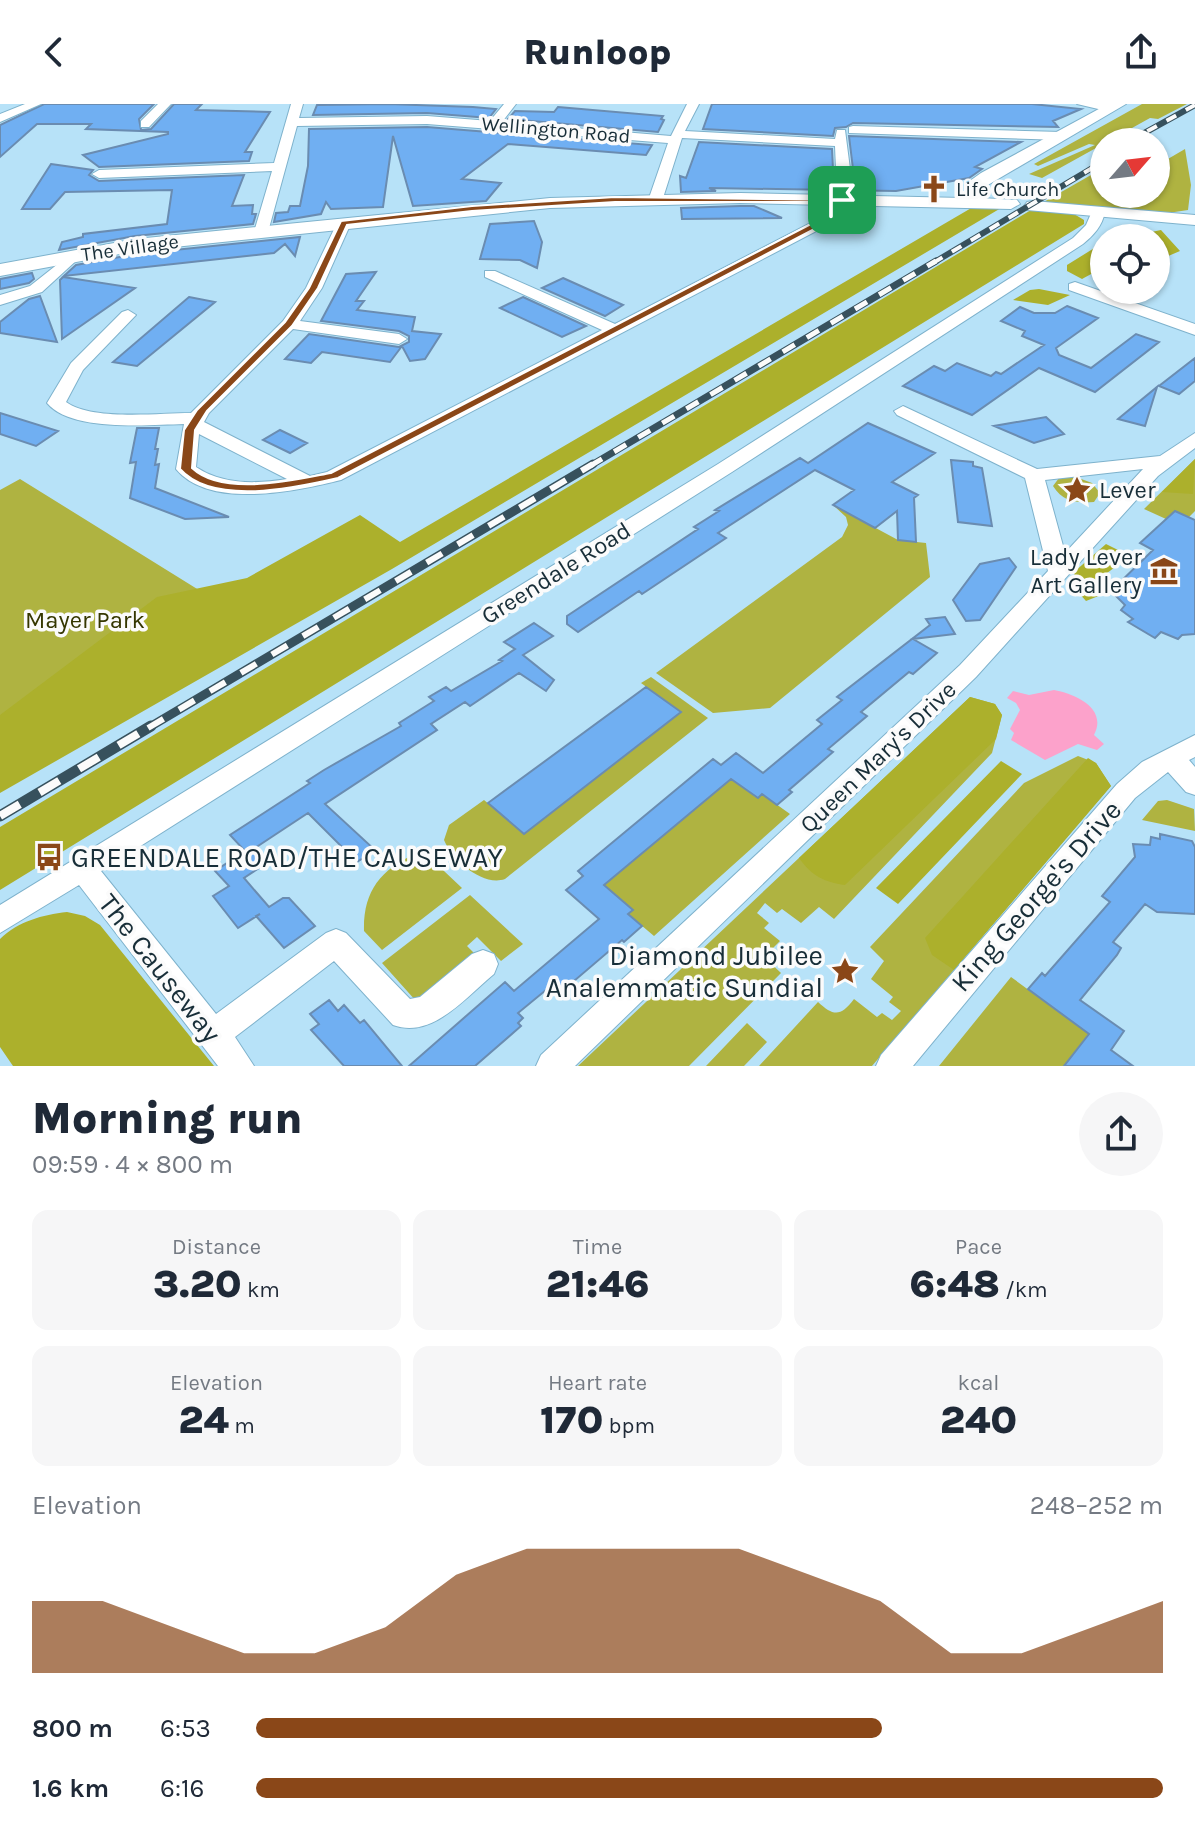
<!DOCTYPE html>
<html lang="en">
<head>
<meta charset="utf-8">
<style>
  :root { --surface:#fff; --page:#f6f6f7; --text:#1f2937; --muted:#747a83; --accent:#8a4718 }
  body { margin:0; font-family:Karla,sans-serif; background:var(--page); color:var(--text); height:100vh; display:flex; flex-direction:column; font-size:30px; white-space:nowrap }
  * { box-sizing:border-box; margin:0 }
  p { font-size:26px; color:var(--muted) }
  .icon { flex:none; width:44px; height:44px; fill:none; stroke:currentColor; stroke-width:2; stroke-linecap:round; stroke-linejoin:round }
  .map { position:relative; height:962px; overflow:hidden }
  .side { display:flex; flex-direction:column; background:var(--surface); flex:1 }
  .side>* { flex:none }
  .needle { width:52px; rotate:62deg }
  .controls { position:absolute; left:1090px; top:24px; display:grid; gap:16px }
  .controls a { display:grid; place-items:center; width:80px; height:80px; border-radius:50%; background:var(--surface); box-shadow:0 2px 6px #0004; font-size:40px }
  .pin { position:absolute; display:grid; place-items:center; width:68px; height:68px; color:#fff; margin:-34px; border-radius:16px; box-shadow:0 4px 12px #0006 }
  .round { display:grid; place-items:center; flex:none; width:84px; height:84px; border-radius:42px; background:var(--page) }
  .headline { display:flex; align-items:center; justify-content:space-between; height:136px; padding:0 32px }
  h1 { font-size:44px; font-weight:800; line-height:60px }
  .stats { display:grid; grid-template-columns:repeat(3,1fr); gap:12px; height:136px; padding:8px 32px }
  .stats div { display:grid; align-content:center; border-radius:16px; background:var(--page); text-align:center }
  .stats b { font-size:40px; font-weight:800 }
  .stats small { font-size:22px; font-weight:400 }
  .stats p { font-size:22px }
  .chart { height:224px; padding:16px 32px }
  .chart p { display:flex; justify-content:space-between }
  .chart svg { width:100%; height:144px; margin-top:8px; fill:var(--accent); opacity:.7 }
  ul { padding:0 32px; list-style:none; font-size:26px }
  li { display:grid; grid-template-columns:128px 96px 1fr; align-items:center; height:60px }
  li i { height:20px; border-radius:10px; background:var(--accent) }
  header { display:flex; justify-content:space-between; align-items:center; height:104px; padding:0 32px; background:var(--surface); font-size:36px; font-weight:800 }
  .map>svg:first-child { display:block }
  .green { fill:#afb341 }
  .forest { fill:#acb02c }
  .water { fill:#fca2cb }
  .building { fill:#70aff2; stroke:#6a8cb1; stroke-width:2 }
  .lines { fill:none; stroke-linecap:round; stroke-linejoin:round }
  .minor-casing { stroke:#7eb2cc; stroke-width:2 }
  .major-casing { stroke:#7eb2cc; stroke-width:2 }
  .minor { fill:#fff; fill-rule:evenodd }
  .major { fill:#fff; fill-rule:evenodd }
  .rail-far3-casing { stroke:#37515d; stroke-width:6 }
  .rail-far2-casing { stroke:#37515d; stroke-width:7 }
  .rail-far1-casing { stroke:#37515d; stroke-width:9 }
  .rail-casing { stroke:#37515d; stroke-width:11 }
  .rail-far3 { stroke:#fbfbfb; stroke-width:4; stroke-dasharray:11; stroke-linecap:butt }
  .rail-far2 { stroke:#fbfbfb; stroke-width:5; stroke-dasharray:14; stroke-linecap:butt }
  .rail-far1 { stroke:#fbfbfb; stroke-width:6; stroke-dasharray:18; stroke-linecap:butt }
  .rail { stroke:#fbfbfb; stroke-width:8; stroke-dasharray:23; stroke-linecap:butt }
  .route { fill:#8a4718; stroke:#fff; stroke-width:2; fill-rule:evenodd }
  .labels { text-anchor:middle; dominant-baseline:central; stroke-width:7; stroke-linejoin:round; paint-order:stroke }
  .far-street-label { font-size:20px; fill:#182e38; stroke:#fbfbfb }
  .far-poi-label { font-size:20px; fill:#182e38; stroke:#fbfbfb; text-anchor:start }
  .poi-label { font-size:24px; fill:#182e38; stroke:#fbfbfb; text-anchor:start }
  .street-label { font-size:24px; fill:#182e38; stroke:#fbfbfb }
  .park-label { font-size:24px; fill:#353701; stroke:#fbfbfb }
  .near-poi-label { font-size:28px; fill:#182e38; stroke:#fbfbfb; text-anchor:start }
  .near-street-label { font-size:28px; fill:#182e38; stroke:#fbfbfb }
</style>
</head>
<body>
<header><svg class="icon" aria-label="back" viewBox="0 0 24 24"><path d="M15 5l-7 7 7 7"/></svg>Runloop<svg class="icon" aria-label="share" viewBox="0 0 24 24"><path d="M12 15V3M7 8l5-5 5 5M5 13v7h14v-7"/></svg></header>
<div class="map">
<svg width="1195" height="962" viewBox="0 0 1195 962">
  <rect width="100%" height="100%" fill="#b7e2f8"/>
  <!-- green -->
  <path class="green" d="M 1142,0 L 1187,0 L 1158,15 L 1150,14 L 1042,74 L 1029,70 L 1095,41 L 1089,40 L 1038,62 L 1034,60 Z
    M 1185,45 L 1191,81 L 1188,106 L 1168,109 L 1042,99 L 1098,67 L 1104,68 L 1104,90 L 1156,90 L 1156,58 L 1161,59 Z
    M 1195,355 L 1195,407 L 1189,413 L 1175,407 L 1166,415 L 1144,405 Z
    M 1076,373 L 1092,379 L 1100,389 L 1094,398 C 1076,399 1063,398 1053,382 L 1059,374 Z
    M 20,375 L 257,522 L 0,659 L 0,386 Z
    M 833,401 L 898,436 L 926,439 L 930,473 L 770,604 L 713,609 L 656,569 L 842,433 L 848,421 L 846,413 Z
    M 651,573 L 708,614 L 505,775 C 483,783 452,756 444,736 L 449,721 L 484,696 L 524,730 L 681,608 L 641,579 Z
    M 970,593 L 995,600 L 1002,611 L 992,649 L 834,815 L 819,803 L 801,819 L 782,805 L 777,809 L 765,799 L 757,809 L 769,819 L 764,824 L 780,837 L 764,853 L 781,869 L 689,962 L 578,962 Z
    M 1078,652 L 1096,659 L 1111,682 L 872,962 L 759,962 L 818,898 C 834,913 841,912 854,895 L 877,913 L 882,909 L 892,916 L 901,907 L 889,898 L 893,893 L 871,875 L 884,857 L 870,843 L 1024,679 Z
    M 735,671 L 741,682 L 757,694 L 762,690 L 790,710 L 654,832 L 628,810 L 632,805 L 615,791 L 599,785 Z
    M 1167,696 L 1194,705 L 1195,727 L 1142,716 L 1158,697 Z
    M 415,750 L 426,750 L 462,784 L 382,846 L 364,827 C 363,788 380,766 415,750 Z
    M 470,791 L 523,840 L 501,857 L 477,833 L 467,842 L 478,853 L 416,897 L 382,859 Z
    M 1011,873 L 1089,930 L 1064,962 L 939,962 Z
    M 747,919 L 767,938 L 744,962 L 706,962 Z"/>
  <!-- forest -->
  <path class="forest" d="M 973,103 L 1001,104 L 392,465 L 0,689 L 0,611 L 157,493 L 247,474 L 360,411 L 400,438 Z
    M 1031,106 L 1074,110 L 1084,116 L 1084,120 L 0,786 L 0,723 Z
    M 1161,126 L 1180,147 L 1166,153 L 1168,155 L 1156,158 L 1156,134 L 1122,134 Z
    M 1104,138 L 1104,163 L 1082,175 L 1067,167 L 1067,161 Z
    M 1039,185 L 1070,191 L 1048,201 L 1013,196 L 1030,186 Z
    M 1195,355 L 1193,390 L 1162,388 Z
    M 1106,440 L 1130,452 L 1099,475 L 1111,487 L 1086,497 L 1077,487 L 1074,468 Z
    M 970,593 L 995,600 L 1002,611 L 996,635 L 845,781 C 824,778 812,772 799,754 Z
    M 1088,654 L 1096,659 L 1111,682 L 954,866 L 932,851 L 925,834 Z
    M 1001,657 L 1022,670 L 898,800 L 876,784 Z
    M 67,808 L 85,812 L 100,821 L 214,962 L 13,962 L 0,943 L 0,835 C 19,817 42,811 67,808 Z"/>
  <!-- water -->
  <path class="water" d="M 1054,586 C 1075,590 1108,604 1094,631 L 1104,640 L 1097,646 L 1078,640 L 1045,656 L 1011,636 L 1014,629 L 1010,625 L 1020,606 L 1016,599 L 1007,594 L 1013,587 L 1029,591 Z"/>
  <!-- building -->
  <path class="building" d="M 44,0 L 154,0 L 139,15 L 141,26 L 151,25 L 174,0 L 202,0 L 196,6 L 270,8 L 245,48 L 252,48 L 249,57 L 99,63 L 83,51 L 168,30 L 168,28 L 86,25 L 91,20 L 37,20 L 0,53 L 0,21 Z
    M 388,0 L 473,3 L 496,5 L 489,14 L 427,9 L 313,11 L 317,1 Z
    M 712,0 L 1032,0 L 1081,5 L 1053,17 L 1058,23 L 853,19 L 846,23 L 835,24 L 833,32 L 703,25 Z
    M 558,3 L 663,12 L 661,15 L 664,16 L 658,28 L 508,15 L 515,7 L 554,8 Z
    M 427,23 L 652,41 L 646,51 L 508,40 L 462,75 L 501,79 L 486,97 L 413,102 L 393,32 L 383,103 L 331,105 L 326,98 L 321,110 L 274,118 L 276,109 L 288,108 L 290,102 L 300,102 L 308,62 L 309,25 Z
    M 849,32 L 1021,38 L 975,63 L 982,65 L 969,74 L 896,87 L 709,84 L 716,87 L 681,88 L 680,72 L 686,74 L 699,38 L 832,45 L 833,65 L 844,72 L 853,65 Z
    M 51,60 L 93,66 L 89,71 L 99,77 L 244,71 L 232,102 L 253,101 L 252,110 L 256,110 L 253,120 L 135,132 L 59,146 L 62,138 L 83,133 L 83,130 L 167,120 L 172,86 L 65,88 L 50,105 L 22,105 Z
    M 740,102 L 754,102 L 782,114 L 682,115 L 681,104 Z
    M 534,117 L 542,138 L 537,164 L 520,156 L 480,155 L 490,120 Z
    M 300,133 L 295,152 L 285,140 L 274,149 L 64,172 L 76,161 L 136,150 Z
    M 376,168 L 356,197 L 364,197 L 357,206 L 415,213 L 412,227 L 441,230 L 425,255 L 410,257 L 402,242 L 390,258 L 322,248 L 311,259 L 285,255 L 309,230 L 399,243 L 409,238 L 409,232 L 399,227 L 321,217 L 346,170 Z
    M 32,169 L 34,175 L 29,179 L 0,185 L 0,175 Z
    M 63,173 L 135,184 L 62,235 L 60,176 Z
    M 563,174 L 623,201 L 605,212 L 542,184 Z
    M 40,192 L 57,238 L 0,229 L 0,218 L 29,195 Z
    M 189,193 L 215,198 L 137,262 L 113,258 Z
    M 523,193 L 586,222 L 562,233 L 500,204 Z
    M 1067,202 L 1098,214 L 1056,244 L 1059,251 L 1091,264 L 1136,230 L 1159,238 L 1095,288 L 1039,264 L 972,311 L 903,282 L 934,262 L 945,267 L 957,259 L 991,272 L 996,268 L 1001,270 L 1044,241 L 1022,232 L 1025,227 L 1001,217 L 1020,203 L 1034,209 L 1055,209 Z
    M 1195,254 L 1195,277 L 1179,290 L 1159,282 Z
    M 1157,283 L 1145,322 L 1118,315 Z
    M 0,309 L 58,327 L 36,342 L 0,330 Z
    M 1046,313 L 1064,330 L 1034,339 L 994,322 Z
    M 868,319 L 935,349 L 892,378 L 918,391 L 914,394 L 916,438 L 898,436 L 897,407 L 875,424 L 833,401 L 854,386 L 815,366 L 718,429 L 726,434 L 642,490 L 639,487 L 578,528 L 567,520 L 567,512 L 698,425 L 694,423 L 719,407 L 715,406 L 800,354 L 808,359 Z
    M 137,324 L 159,324 L 155,345 L 158,345 L 155,361 L 159,360 L 155,384 L 229,413 L 185,415 L 130,394 L 136,358 L 130,359 Z
    M 280,326 L 307,339 L 290,349 L 263,336 Z
    M 951,356 L 973,358 L 973,362 L 982,364 L 992,422 L 958,418 Z
    M 1175,407 L 1195,416 L 1195,530 L 1182,531 L 1178,535 L 1161,528 L 1155,534 L 1128,518 L 1133,515 L 1121,506 L 1125,501 L 1111,487 L 1153,446 L 1140,439 Z
    M 1009,454 L 1016,463 L 980,516 L 966,517 L 953,496 L 980,460 Z
    M 945,513 L 955,530 L 913,535 L 937,549 L 913,570 L 909,568 L 861,608 L 867,612 L 828,645 L 833,648 L 789,686 L 792,688 L 777,701 L 762,690 L 758,694 L 731,675 L 604,781 L 633,806 L 628,810 L 642,822 L 624,838 L 622,836 L 560,889 L 552,881 L 518,909 L 523,914 L 518,919 L 521,922 L 475,962 L 409,962 L 505,878 L 514,887 L 599,815 L 566,786 L 583,772 L 578,767 L 713,655 L 721,661 L 736,649 L 763,669 L 822,620 L 817,616 L 842,596 L 837,593 L 930,521 L 926,515 Z
    M 534,519 L 553,532 L 523,551 L 554,576 L 546,587 L 519,569 L 470,602 L 465,598 L 431,620 L 437,626 L 325,700 L 375,746 L 357,758 L 308,709 L 255,744 L 268,758 L 244,774 L 269,803 L 283,794 L 289,794 L 315,822 L 284,844 L 256,812 L 260,810 L 238,824 L 213,792 L 229,782 L 215,767 L 245,747 L 230,731 L 310,679 L 307,677 L 324,666 L 401,622 L 399,619 L 434,597 L 429,593 L 446,583 L 451,587 L 502,557 L 499,556 L 515,545 L 504,538 Z
    M 646,583 L 681,608 L 524,730 L 488,699 Z
    M 1160,730 L 1192,737 L 1195,743 L 1195,810 L 1157,808 L 1145,800 L 1113,838 L 1121,844 L 1117,851 L 1080,896 L 1124,927 L 1111,946 L 1133,962 L 1064,962 L 1089,930 L 1028,885 L 1042,869 L 1045,872 L 1110,798 L 1102,792 L 1135,753 L 1133,740 L 1150,741 L 1151,733 L 1160,735 Z
    M 329,896 L 338,907 L 344,901 L 360,919 L 364,916 L 402,962 L 344,962 L 311,926 L 319,920 L 310,910 Z"/>
  <g class="lines">
    <defs>
      <path id="minor" d="M 25,0 L 41,0 L 0,18 L 0,10 Z
        M 158,0 L 171,0 L 149,23 L 141,23 L 141,17 Z
        M 291,0 L 303,0 L 299,14 L 427,12 L 490,17 L 504,0 L 516,0 L 502,18 L 671,32 L 687,0 L 699,0 L 685,27 L 835,35 L 837,26 L 845,26 L 850,65 L 843,69 L 836,65 L 835,42 L 682,34 L 663,94 L 656,98 L 649,94 L 668,39 L 427,20 L 297,22 L 268,128 L 261,132 L 254,128 L 272,67 L 99,74 L 92,70 L 99,66 L 274,59 Z
        M 1077,0 L 1108,0 L 1117,4 L 1111,8 Z
        M 853,22 L 1061,28 L 1067,32 L 1061,36 L 849,29 L 849,23 Z
        M 842,92 L 847,93 L 850,101 L 845,112 L 341,376 C 297,387 210,406 176,365 L 184,320 C 148,321 71,328 47,299 L 71,259 L 122,208 L 128,206 L 136,211 L 83,266 L 66,298 C 92,317 158,309 191,309 L 283,217 L 306,184 L 337,119 L 344,115 L 351,119 L 322,184 L 300,217 L 399,230 L 407,235 L 399,240 L 293,225 L 209,309 L 204,318 L 310,372 L 327,368 L 602,226 L 485,173 L 485,167 L 495,167 L 615,220 L 834,107 L 835,96 ZM 199,330 L 287,375 C 256,380 223,381 196,363 Z
        M 1098,104 L 1105,108 C 1102,122 1094,131 1083,140 L 732,368 L 101,767 L 216,910 L 326,829 L 336,825 L 346,829 L 410,895 L 420,893 L 472,850 L 483,846 L 494,850 L 498,860 L 494,870 C 467,892 432,936 393,921 L 334,857 L 235,933 L 254,962 L 218,962 L 79,781 L 0,829 L 0,801 L 718,360 L 1073,134 L 1086,121 L 1093,105 Z
        M 73,148 L 78,149 L 78,155 L 42,188 L 0,201 L 0,191 L 30,182 Z
        M 1075,178 L 1195,220 L 1195,231 L 1069,186 L 1069,180 Z
        M 903,302 L 1037,365 L 1160,352 L 1195,329 L 1195,344 L 1158,372 L 976,573 L 575,962 L 536,962 L 541,951 L 960,561 L 1048,467 L 1025,374 L 897,311 L 894,307 ZM 1143,365 L 1065,449 L 1045,376 Z
        M 1195,631 L 1195,653 L 1189,656 L 1195,663 L 1195,691 L 1186,688 L 1168,668 L 1135,694 L 913,962 L 876,962 L 881,951 L 1117,680 L 1142,658 Z"/>
      <path id="major" d="M 1108,0 L 1126,0 L 981,85 L 980,94 L 1017,96 L 1020,100 L 1011,105 L 740,99 L 550,104 L 136,147 L 0,172 L 0,160 L 136,135 L 550,94 L 740,89 L 963,94 L 967,79 L 981,69 Z
        M 1033,97 L 1195,111 L 1195,121 L 1027,106 L 1024,102 L 1027,98 Z"/>
    </defs>
    <!-- minor casing -->
    <use href="#minor" class="minor-casing"/>
    <!-- major casing -->
    <use href="#major" class="major-casing"/>
    <!-- minor -->
    <use href="#minor" class="minor"/>
    <!-- major -->
    <use href="#major" class="major"/>
    <defs>
      <path id="rail-far3" d="M 1128,38 L 1195,1
        M 933,159 L 1104,57"/>
      <path id="rail-far2" d="M 590,362 L 936,157"/>
      <path id="rail-far1" d="M 148,624 L 593,360"/>
      <path id="rail" d="M 0,712 L 151,622"/>
    </defs>
    <!-- rail-far3 casing -->
    <use href="#rail-far3" class="rail-far3-casing"/>
    <!-- rail-far2 casing -->
    <use href="#rail-far2" class="rail-far2-casing"/>
    <!-- rail-far1 casing -->
    <use href="#rail-far1" class="rail-far1-casing"/>
    <!-- rail casing -->
    <use href="#rail" class="rail-casing"/>
    <!-- rail-far3 -->
    <use href="#rail-far3" class="rail-far3"/>
    <!-- rail-far2 -->
    <use href="#rail-far2" class="rail-far2"/>
    <!-- rail-far1 -->
    <use href="#rail-far1" class="rail-far1"/>
    <!-- rail -->
    <use href="#rail" class="rail"/>
  </g>
  <!-- route -->
  <path class="route" d="M 615,93 L 846,96 L 843,110 L 338,374 C 295,384 213,402 180,365 L 184,326 L 197,306 L 285,218 L 309,184 L 341,117 L 472,102 ZM 615,98 L 837,98 L 836,107 L 331,369 C 293,376 223,393 192,364 L 195,326 L 207,307 L 292,222 L 318,184 L 347,121 L 472,107 Z"/>
  <!-- icons -->
  <defs>
    <symbol id="church-bare" viewBox="-9 -9 18 18"><path d="M-1.2-6h2.4v3.5h3.3v2.4h-3.3V6h-2.4V-.1h-3.3v-2.4h3.3Z" fill="#8a4718" stroke="#fbfbfb" stroke-width="2.5" paint-order="stroke"/></symbol>
    <symbol id="sight-bare" viewBox="-9 -9 18 18"><path d="M0-6L1.8-2.2L6-1.7L2.9 1.2L3.7 5.4L0 3.3L-3.7 5.4L-2.9 1.2L-6-1.7L-1.8-2.2Z" fill="#8a4718" stroke="#fbfbfb" stroke-width="2.5" paint-order="stroke"/></symbol>
    <symbol id="museum-bare" viewBox="-9 -9 18 18"><path d="M0-6L6-3V-2H-6V-3ZM-5-1h2V3h-2ZM-1-1h2V3h-2ZM3-1h2V3H3ZM-6 4H6V6H-6Z" fill="#8a4718" stroke="#fbfbfb" stroke-width="2.5" paint-order="stroke"/></symbol>
    <symbol id="bus-bare" viewBox="-9 -9 18 18"><path d="M-5-6H5V4H4V6H2V4H-2V6H-4V4H-5ZM-3.5-4V0h7V-4ZM-3.5 1.2v1.5H-2V1.2ZM2 1.2v1.5H3.5V1.2Z" fill="#8a4718" stroke="#fbfbfb" stroke-width="2.5" paint-order="stroke"/></symbol>
  </defs>
  <g fill-rule="evenodd">
    <use href="#church-bare" x="914" y="65" width="40" height="40"/>
    <use href="#sight-bare" x="1057" y="366" width="40" height="40"/>
    <use href="#museum-bare" x="1144" y="447" width="40" height="40"/>
    <use href="#bus-bare" x="29" y="733" width="40" height="40"/>
    <use href="#sight-bare" x="825" y="847" width="40" height="40"/>
  </g>
  <g class="labels">
    <!-- far-street labels -->
    <g class="far-street-label">
      <text transform="translate(556 26) rotate(5)">Wellington Road</text>
      <text transform="translate(130 144) rotate(-8)">The Village</text>
    </g>
    <!-- far-poi labels -->
    <g class="far-poi-label">
      <text x="956" y="85">Life Church</text>
    </g>
    <!-- poi labels -->
    <g class="poi-label">
      <text x="1099" y="386">Lever</text>
      <text x="1142" y="453" text-anchor="end">Lady Lever<tspan x="1142" dy="28">Art Gallery</tspan></text>
    </g>
    <!-- street labels -->
    <g class="street-label">
      <text transform="translate(556 469) rotate(-32)">Greendale Road</text>
      <text transform="translate(878 653) rotate(-44)">Queen Mary's Drive</text>
    </g>
    <!-- park labels -->
    <g class="park-label">
      <text x="85" y="516">Mayer Park</text>
    </g>
    <!-- near-poi labels -->
    <g class="near-poi-label">
      <text x="71" y="753">GREENDALE ROAD/THE CAUSEWAY</text>
      <text x="823" y="851" text-anchor="end">Diamond Jubilee<tspan x="823" dy="32">Analemmatic Sundial</tspan></text>
    </g>
    <!-- near-street labels -->
    <g class="near-street-label">
      <text transform="translate(1036 792) rotate(-49)">King George's Drive</text>
      <text transform="translate(160 864) rotate(52)">The Causeway</text>
    </g>
  </g>
</svg>
<div class="controls">
<a><svg class="needle" viewBox="-14 -14 28 28"><path d="M0-13l5 13h-10z" fill="#e53935"/><path d="M0 13l5-13h-10z" fill="#747a83"/></svg></a>
<a><svg class="icon" aria-label="locate" viewBox="0 0 24 24"><circle cx="12" cy="12" r="6"/><path d="M12 2v4M12 18v4M2 12h4M18 12h4"/></svg></a>
</div>
<div class="pin" style="left:842px;top:96px;background:#1e9e55"><svg class="icon" aria-label="arrive" viewBox="0 0 24 24"><path d="M6 21V4h12l-3 4 3 4H6"/></svg></div>
</div>
<section class="side">
<div class="headline"><div><h1>Morning run</h1><p>09:59 · 4 × 800 m</p></div><a class="round"><svg class="icon" aria-label="share" viewBox="0 0 24 24"><path d="M12 15V3M7 8l5-5 5 5M5 13v7h14v-7"/></svg></a></div>
<div class="stats">
<div><p>Distance</p><b>3.20<small> km</small></b></div>
<div><p>Time</p><b>21:46</b></div>
<div><p>Pace</p><b>6:48<small> /km</small></b></div>
</div>
<div class="stats">
<div><p>Elevation</p><b>24<small> m</small></b></div>
<div><p>Heart rate</p><b>170<small> bpm</small></b></div>
<div><p>kcal</p><b>240</b></div>
</div>
<div class="chart"><p><span>Elevation</span>248–252 m</p>
<svg viewBox="0 0 160 44" preserveAspectRatio="none"><path d="M0 44V22L10 22L20 30L30 38L40 38L50 30L60 14L70 6L80 6L90 6L100 6L110 14L120 22L130 38L140 38L150 30L160 22V44z"/></svg>
</div>
<ul>
<li><b>800 m</b>6:53<i style="width:69%"></i></li>
<li><b>1.6 km</b>6:16<i style="width:100%"></i></li>
</ul>
</section>
</body>
</html>
